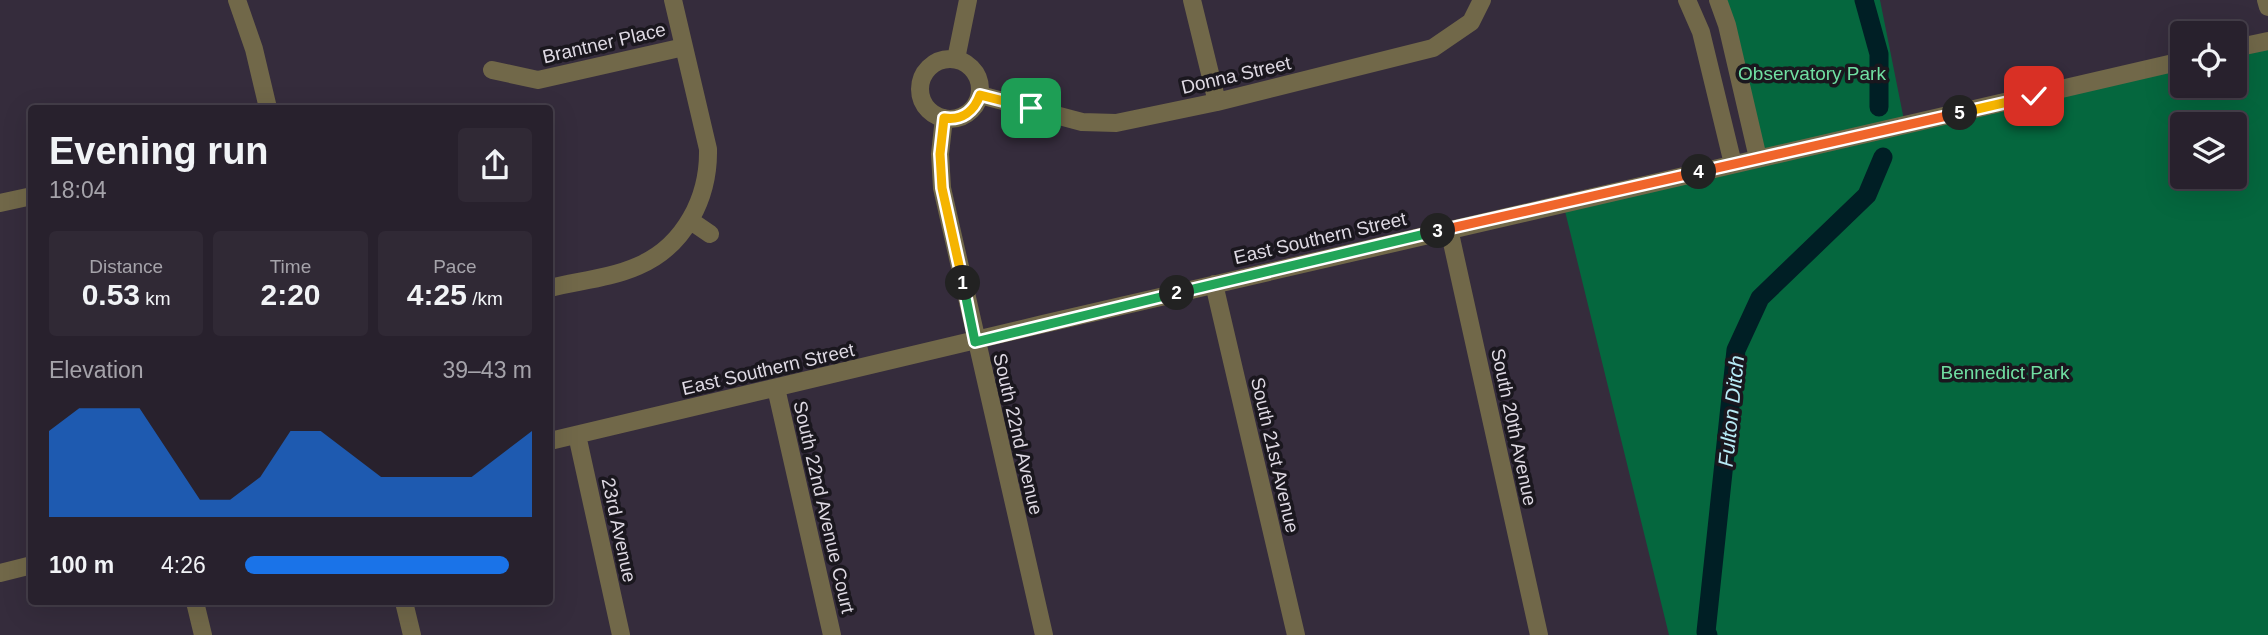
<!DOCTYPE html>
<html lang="en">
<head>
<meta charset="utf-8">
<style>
  :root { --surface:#28212d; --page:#302935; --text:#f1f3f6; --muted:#a5a3aa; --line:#443e49; --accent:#1a73e8 }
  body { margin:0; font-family:Helvetica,sans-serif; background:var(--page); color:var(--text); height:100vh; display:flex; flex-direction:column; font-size:26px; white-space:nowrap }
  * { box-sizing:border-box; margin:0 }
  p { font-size:23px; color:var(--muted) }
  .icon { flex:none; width:38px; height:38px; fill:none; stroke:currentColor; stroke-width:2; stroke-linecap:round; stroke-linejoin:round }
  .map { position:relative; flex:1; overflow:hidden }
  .side { position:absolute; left:28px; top:105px; width:525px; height:500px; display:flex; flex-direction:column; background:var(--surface); border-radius:7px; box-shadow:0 7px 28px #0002,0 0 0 2px var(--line) }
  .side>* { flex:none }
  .fabs { position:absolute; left:2170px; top:21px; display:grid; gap:14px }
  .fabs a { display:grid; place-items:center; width:77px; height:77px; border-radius:7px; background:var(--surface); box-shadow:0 7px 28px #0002,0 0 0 2px var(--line); font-size:35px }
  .pin { position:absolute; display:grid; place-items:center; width:60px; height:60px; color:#fff; margin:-30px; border-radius:14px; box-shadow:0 4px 10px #0006 }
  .km { position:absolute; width:35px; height:35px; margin:-18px; border-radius:50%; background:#222; color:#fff; font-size:19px; line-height:35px; text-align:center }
  .round { display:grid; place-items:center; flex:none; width:74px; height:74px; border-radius:7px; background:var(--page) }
  .overview { display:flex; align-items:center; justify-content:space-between; height:119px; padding:0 21px }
  h1 { font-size:38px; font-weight:800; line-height:52px }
  .figures { display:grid; grid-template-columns:repeat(3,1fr); gap:10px; height:119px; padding:7px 21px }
  .figures div { display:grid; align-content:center; border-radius:7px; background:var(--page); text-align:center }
  .figures b { font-size:30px; font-weight:800 }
  .figures small { font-size:19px; font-weight:400 }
  .figures p { font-size:19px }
  .chart { height:196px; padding:14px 21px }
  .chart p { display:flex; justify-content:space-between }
  .chart svg { width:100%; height:126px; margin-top:7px; fill:var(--accent); opacity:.7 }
  ul { padding:0 21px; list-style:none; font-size:23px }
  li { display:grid; grid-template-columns:112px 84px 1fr; align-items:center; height:52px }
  li i { height:18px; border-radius:9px; background:var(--accent) }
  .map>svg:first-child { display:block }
  .green { fill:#05673e; fill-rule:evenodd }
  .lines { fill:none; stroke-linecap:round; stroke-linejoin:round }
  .canal { stroke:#001f25; stroke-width:19 }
  .minor { stroke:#716849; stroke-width:18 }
  .split-1-casing { stroke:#fff; stroke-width:14 }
  .split-2-casing { stroke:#fff; stroke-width:14 }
  .split-3-casing { stroke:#fff; stroke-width:14 }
  .split-4-casing { stroke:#fff; stroke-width:14 }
  .split-5-casing { stroke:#fff; stroke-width:14 }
  .split-6-casing { stroke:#fff; stroke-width:14 }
  .split-1 { stroke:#f5b400; stroke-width:9 }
  .split-2 { stroke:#22a559; stroke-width:9 }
  .split-3 { stroke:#22a559; stroke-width:9 }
  .split-4 { stroke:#f0652b; stroke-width:9 }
  .split-5 { stroke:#f0652b; stroke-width:9 }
  .split-6 { stroke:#f5b400; stroke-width:9 }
  .labels { text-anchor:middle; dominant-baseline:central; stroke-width:7; stroke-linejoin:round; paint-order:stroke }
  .street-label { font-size:19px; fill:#ded9e3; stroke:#1a171e }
  .park-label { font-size:19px; fill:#70dfa2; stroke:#1a171e }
  .water-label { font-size:21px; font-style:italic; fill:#b8ebf6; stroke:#1a171e }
</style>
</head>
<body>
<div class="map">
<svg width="2268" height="635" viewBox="0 0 2268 635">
  <rect width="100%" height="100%" fill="#352c3c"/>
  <!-- green -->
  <path class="green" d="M 1718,0 L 1880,0 L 1905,125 L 2182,61 L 2182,86 L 2235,86 L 2235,49 L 2268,41 L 2268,635 L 1669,635 L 1563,203 L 1757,159 ZM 2182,124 L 2235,124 L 2235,177 L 2182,177 Z"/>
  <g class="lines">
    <!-- canal -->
    <path class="canal" d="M 1864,0 L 1879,54 L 1879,107
      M 1708,635 L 1706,632 L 1736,350 L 1760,298 L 1867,195 L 1883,157"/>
    <!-- minor -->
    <path class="minor" d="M 237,0 L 254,49 L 268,108
      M 1192,0 L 1217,102
      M 1687,0 L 1701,32 L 1733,164
      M 1718,0 L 1727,25 L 1758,158
      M 2266,0 L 2268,7
      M 2235,48 L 2268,41
      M920 89a30 30 0 1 1 60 0a30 30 0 1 1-60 0Z
      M 956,59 L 968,0
      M 492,70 L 538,80 L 684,47
      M 980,95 L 1082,122 L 1116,123 L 1217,102 L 1433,48 L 1471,22 L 1482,0
      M 944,118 L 940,154 L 942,188 L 1044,635
      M 0,203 L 32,196
      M 691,221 L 710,234
      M 1449,229 L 1539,635
      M 1214,284 L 1296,635
      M 550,288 C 578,281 611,278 638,266 C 685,246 709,197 708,149 L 673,0
      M 776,388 L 832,635
      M 577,435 L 621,635
      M 550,441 C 1093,310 1638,187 2182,61
      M 0,573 L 32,565
      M 195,602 L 203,635
      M 404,602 L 412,635"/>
  </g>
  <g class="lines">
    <defs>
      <path id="split-1" d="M 963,283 L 942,188 L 940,154 L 944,118 C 962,121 974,111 980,95 L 1031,108"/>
      <path id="split-2" d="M 963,283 L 975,342 L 1177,293"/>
      <path id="split-3" d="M 1177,293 L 1438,231"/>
      <path id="split-4" d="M 1438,231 L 1699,172"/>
      <path id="split-5" d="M 1699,172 L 1960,113"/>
      <path id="split-6" d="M 1960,113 L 2034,96"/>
    </defs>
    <!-- split-1 casing -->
    <use href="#split-1" class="split-1-casing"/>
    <!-- split-2 casing -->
    <use href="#split-2" class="split-2-casing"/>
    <!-- split-3 casing -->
    <use href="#split-3" class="split-3-casing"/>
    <!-- split-4 casing -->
    <use href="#split-4" class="split-4-casing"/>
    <!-- split-5 casing -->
    <use href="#split-5" class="split-5-casing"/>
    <!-- split-6 casing -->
    <use href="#split-6" class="split-6-casing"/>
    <!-- split-1 -->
    <use href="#split-1" class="split-1"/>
    <!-- split-2 -->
    <use href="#split-2" class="split-2"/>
    <!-- split-3 -->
    <use href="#split-3" class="split-3"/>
    <!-- split-4 -->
    <use href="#split-4" class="split-4"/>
    <!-- split-5 -->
    <use href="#split-5" class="split-5"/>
    <!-- split-6 -->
    <use href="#split-6" class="split-6"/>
  </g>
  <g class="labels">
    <!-- street labels -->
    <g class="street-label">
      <text transform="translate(604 43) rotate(-13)">Brantner Place</text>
      <text transform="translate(1236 75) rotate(-13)">Donna Street</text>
      <text transform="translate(1320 238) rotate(-13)">East Southern Street</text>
      <text transform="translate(768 369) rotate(-13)">East Southern Street</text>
      <text transform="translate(1514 427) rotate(78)">South 20th Avenue</text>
      <text transform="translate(1018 434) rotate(77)">South 22nd Avenue</text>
      <text transform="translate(1275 455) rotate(77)">South 21st Avenue</text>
      <text transform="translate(824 507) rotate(77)">South 22nd Avenue Court</text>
      <text transform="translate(619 530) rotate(78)">23rd Avenue</text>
    </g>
    <!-- park labels -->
    <g class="park-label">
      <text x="1812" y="73">Observatory Park</text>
      <text x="2005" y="372">Bennedict Park</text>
    </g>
    <!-- water labels -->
    <g class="water-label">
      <text transform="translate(1731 411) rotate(-84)">Fulton Ditch</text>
    </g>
  </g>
</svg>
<div class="fabs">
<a><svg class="icon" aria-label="locate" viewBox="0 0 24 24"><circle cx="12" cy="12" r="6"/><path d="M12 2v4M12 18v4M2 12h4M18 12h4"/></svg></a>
<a><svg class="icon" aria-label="layers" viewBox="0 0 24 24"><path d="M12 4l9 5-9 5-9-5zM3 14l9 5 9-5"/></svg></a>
</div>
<div class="pin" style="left:1031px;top:108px;background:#1e9e55"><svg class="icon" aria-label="arrive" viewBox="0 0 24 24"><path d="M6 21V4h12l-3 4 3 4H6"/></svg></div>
<div class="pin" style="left:2034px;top:96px;background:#d93025"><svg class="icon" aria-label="check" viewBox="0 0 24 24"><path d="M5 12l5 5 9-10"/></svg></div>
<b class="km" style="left:963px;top:283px">1</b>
<b class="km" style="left:1177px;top:293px">2</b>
<b class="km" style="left:1438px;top:231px">3</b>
<b class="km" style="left:1699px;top:172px">4</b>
<b class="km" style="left:1960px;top:113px">5</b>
<section class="side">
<div class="overview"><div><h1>Evening run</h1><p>18:04</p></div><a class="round"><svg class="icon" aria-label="share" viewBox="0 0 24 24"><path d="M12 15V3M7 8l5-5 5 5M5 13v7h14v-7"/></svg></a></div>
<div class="figures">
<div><p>Distance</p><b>0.53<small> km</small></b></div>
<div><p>Time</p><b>2:20</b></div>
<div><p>Pace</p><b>4:25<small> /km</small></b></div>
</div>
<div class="chart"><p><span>Elevation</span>39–43 m</p>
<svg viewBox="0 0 160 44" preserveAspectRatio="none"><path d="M0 44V14L10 6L20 6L30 6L40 22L50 38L60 38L70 30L80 14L90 14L100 22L110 30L120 30L130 30L140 30L150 22L160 14V44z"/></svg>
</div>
<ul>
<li><b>100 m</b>4:26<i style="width:92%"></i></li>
</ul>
</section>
</div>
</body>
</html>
